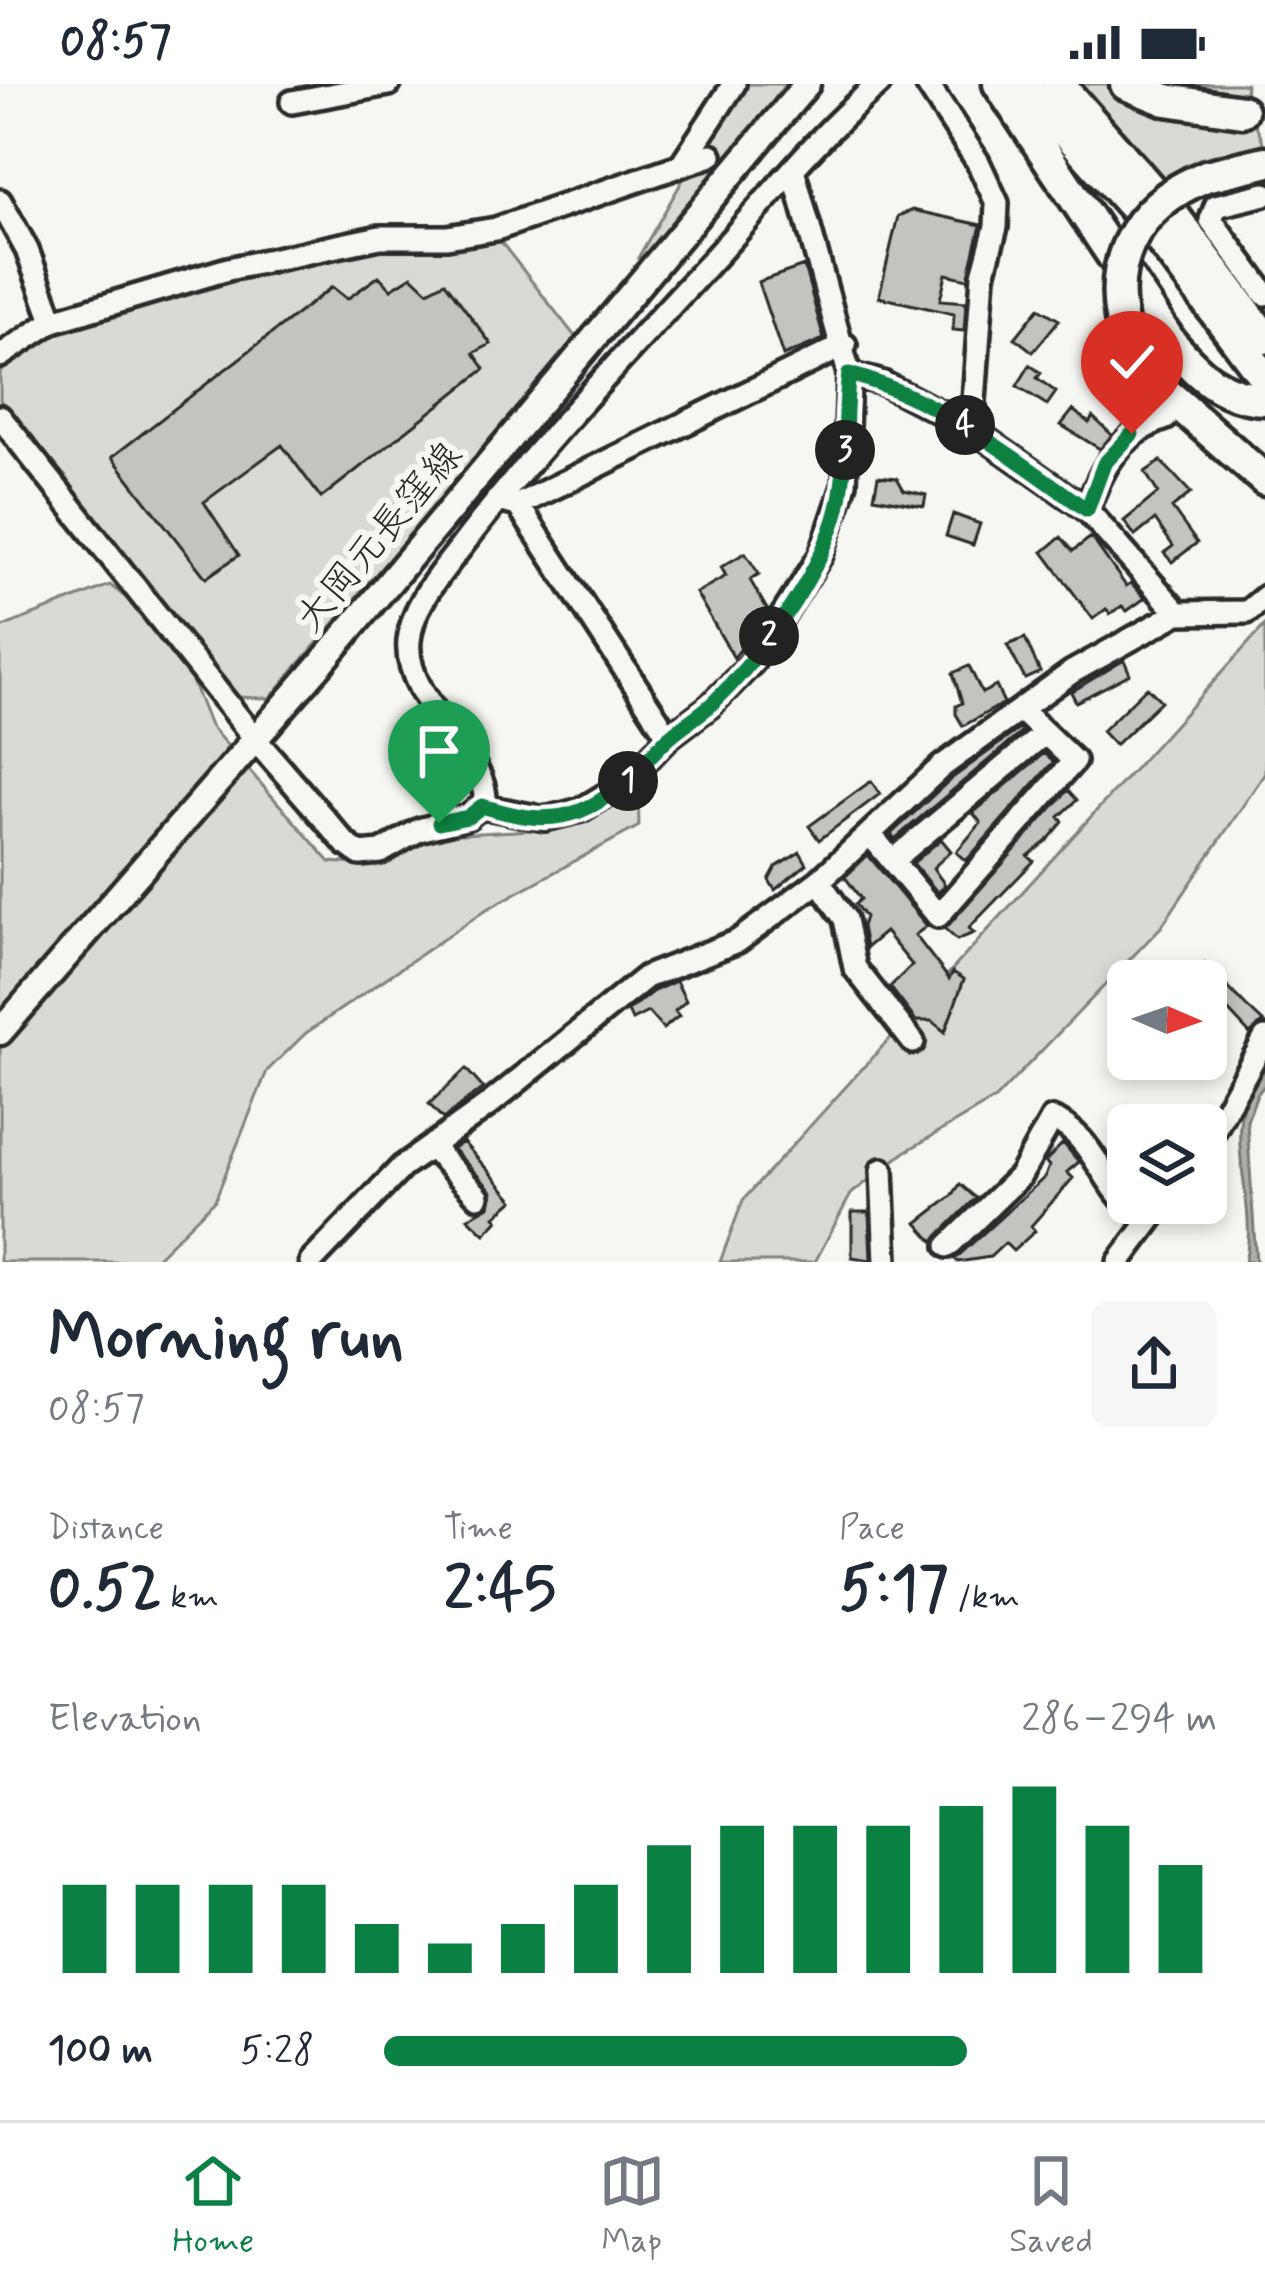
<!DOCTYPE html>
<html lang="en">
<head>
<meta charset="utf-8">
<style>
  :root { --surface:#fff; --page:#f6f6f7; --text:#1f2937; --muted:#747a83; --line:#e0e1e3; --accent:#0b8043 }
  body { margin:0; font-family:Mynerve,"Klee One",sans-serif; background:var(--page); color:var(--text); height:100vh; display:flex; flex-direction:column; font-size:45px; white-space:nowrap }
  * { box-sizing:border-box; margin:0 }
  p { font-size:39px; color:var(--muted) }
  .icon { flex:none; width:66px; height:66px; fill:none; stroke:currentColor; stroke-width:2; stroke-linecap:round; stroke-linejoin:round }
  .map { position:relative; height:1178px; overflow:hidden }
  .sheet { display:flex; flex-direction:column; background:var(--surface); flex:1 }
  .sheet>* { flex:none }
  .needle { width:78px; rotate:92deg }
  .buttons { position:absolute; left:1107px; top:876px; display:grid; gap:24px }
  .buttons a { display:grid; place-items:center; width:120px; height:120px; border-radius:18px; background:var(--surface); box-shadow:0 6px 18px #0003; font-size:60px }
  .pin { position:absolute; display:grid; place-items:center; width:102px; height:102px; color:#fff; margin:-123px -51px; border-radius:50% 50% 50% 0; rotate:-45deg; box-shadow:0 0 12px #0007 }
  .pin .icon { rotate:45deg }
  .km { position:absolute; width:60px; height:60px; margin:-30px; border-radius:50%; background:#222; color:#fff; font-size:33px; line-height:60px; text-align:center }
  .round { display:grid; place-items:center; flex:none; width:126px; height:126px; border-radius:18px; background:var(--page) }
  .overview { display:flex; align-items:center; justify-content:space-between; height:204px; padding:0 48px }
  h1 { font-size:66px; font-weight:700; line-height:90px }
  .metrics { display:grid; grid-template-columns:repeat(3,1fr); gap:18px; height:204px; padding:12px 48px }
  .metrics div { display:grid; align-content:center }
  .metrics b { font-size:60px; font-weight:700 }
  .metrics small { font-size:33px; font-weight:400 }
  .metrics p { font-size:33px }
  .chart { height:336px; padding:24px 48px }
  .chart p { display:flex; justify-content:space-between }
  .chart svg { width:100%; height:216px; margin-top:12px; stroke:var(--accent); stroke-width:6 }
  ul { padding:0 48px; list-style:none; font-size:39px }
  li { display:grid; grid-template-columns:192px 144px 1fr; align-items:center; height:90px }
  li i { height:30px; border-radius:15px; background:var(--accent) }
  .status { display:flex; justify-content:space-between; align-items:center; height:84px; padding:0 60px; background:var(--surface); direction:ltr }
  .status svg { height:33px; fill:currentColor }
  .dock { display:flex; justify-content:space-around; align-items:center; height:168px; border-top:3px solid var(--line); background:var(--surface); font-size:33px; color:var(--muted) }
  .dock a { display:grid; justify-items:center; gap:6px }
  .dock .current { color:var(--accent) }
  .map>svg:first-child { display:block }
  .green { fill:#d9d9d5; stroke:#828280; stroke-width:3 }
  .water { fill:#aeaeab; stroke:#7a7a78; stroke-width:3 }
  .building { fill:#c3c3c0; stroke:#2b2b2b; stroke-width:3 }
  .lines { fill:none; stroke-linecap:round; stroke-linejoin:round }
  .minor-casing { stroke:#2b2b2b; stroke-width:30 }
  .major-casing { stroke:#2b2b2b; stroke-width:33 }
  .highway-casing { stroke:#2b2b2b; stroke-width:39 }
  .minor { stroke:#f6f6f2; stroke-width:21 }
  .major { stroke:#f6f6f2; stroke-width:24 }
  .highway { stroke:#f6f6f2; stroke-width:30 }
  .highway-bridge-casing { stroke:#2b2b2b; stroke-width:39; stroke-linecap:butt }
  .highway-bridge { stroke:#f6f6f2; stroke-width:30 }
  .route-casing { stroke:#fff; stroke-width:24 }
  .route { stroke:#0b8043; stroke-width:15 }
  .labels { text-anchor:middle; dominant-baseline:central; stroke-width:12; stroke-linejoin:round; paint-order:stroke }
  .street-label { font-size:39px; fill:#2b2b2b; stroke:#f6f6f2 }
</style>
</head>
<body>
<div class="status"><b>08:57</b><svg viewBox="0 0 49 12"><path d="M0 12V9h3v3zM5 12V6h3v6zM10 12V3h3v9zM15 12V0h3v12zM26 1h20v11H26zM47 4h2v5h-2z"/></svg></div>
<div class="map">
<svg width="1265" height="1178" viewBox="0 0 1265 1178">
  <rect width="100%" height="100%" fill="#f6f6f2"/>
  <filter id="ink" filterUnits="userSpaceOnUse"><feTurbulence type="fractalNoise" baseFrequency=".00833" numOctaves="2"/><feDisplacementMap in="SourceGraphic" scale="24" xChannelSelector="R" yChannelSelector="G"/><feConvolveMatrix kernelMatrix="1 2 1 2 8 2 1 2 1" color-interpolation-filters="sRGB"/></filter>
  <g filter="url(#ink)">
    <!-- green -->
    <path class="green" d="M 738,0 L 785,0 L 665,173 L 638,174 Z
      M 1066,0 L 1246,0 C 1242,34 1265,43 1265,72 L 1161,104 Z
      M 398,151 L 501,158 L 577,255 L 270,614 L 232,613 L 122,486 L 69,397 L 0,316 L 0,288 L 43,243 Z
      M 110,501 L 174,552 L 210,642 L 330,778 L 379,782 L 429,752 L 532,746 L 584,734 L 638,704 L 639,742 L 487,825 L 306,949 L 267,987 L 215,1116 L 152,1178 L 0,1178 L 0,544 Z
      M 1265,541 L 1265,689 L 1161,843 L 995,1015 L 905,1068 L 851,1110 L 815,1178 L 720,1178 L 743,1116 Z"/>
    <!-- water -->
    <path class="water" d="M 1265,982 L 1265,1001 L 1257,1010 L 1247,1037 L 1256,1178 L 1245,1178 C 1261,1112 1212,1038 1265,982 Z"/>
    <!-- building -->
    <path class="building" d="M 912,126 L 981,141 L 968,195 L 946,190 L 940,216 L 966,218 L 964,247 L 953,246 L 954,230 L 879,213 L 898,132 Z
      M 804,182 L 824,255 L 783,272 L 758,198 Z
      M 379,192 L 391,205 L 412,192 L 428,207 L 445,198 L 491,260 L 474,269 L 485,285 L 321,414 L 282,361 L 204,418 L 239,471 L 206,494 L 112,373 L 332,203 L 347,215 Z
      M 1039,224 L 1059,236 L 1033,268 L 1015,254 Z
      M 1030,281 L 1041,289 L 1037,294 L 1056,308 L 1047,321 L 1017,302 Z
      M 1073,326 L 1089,339 L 1093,333 L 1112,351 L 1100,365 L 1061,341 Z
      M 1161,377 L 1191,409 L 1172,424 L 1197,459 L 1172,478 L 1164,469 L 1173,462 L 1155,436 L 1135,452 L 1124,437 L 1158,409 L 1145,388 Z
      M 878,392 L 897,394 L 904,406 L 926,411 L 924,422 L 874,413 Z
      M 953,430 L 980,440 L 973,461 L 946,452 Z
      M 1061,453 L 1073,467 L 1091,453 L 1126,502 L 1131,499 L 1145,514 L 1127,527 L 1122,522 L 1110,530 L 1106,525 L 1093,535 L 1043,468 Z
      M 745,469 L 759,490 L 750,496 L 768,527 L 734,574 L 696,509 L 726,492 L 721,483 Z
      M 1025,554 L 1040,588 L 1025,595 L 1007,561 Z
      M 1124,576 L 1130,590 L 1076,618 L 1071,608 Z
      M 969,582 L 982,609 L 996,602 L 1004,619 L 963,642 L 956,630 L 956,622 L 962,619 L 953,589 Z
      M 1147,603 L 1161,617 L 1115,661 L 1102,647 Z
      M 1019,645 L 1022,648 L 895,755 L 891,750 L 951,695 Z
      M 1044,669 L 1053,678 L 966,777 L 956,768 L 981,739 L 973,729 Z
      M 871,697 L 880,710 L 819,756 L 809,742 Z
      M 1068,706 L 1077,716 L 1059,733 L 1063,738 L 1047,757 L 1028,772 L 1034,777 L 969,844 L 974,849 L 957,856 L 945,845 Z
      M 941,755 L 951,767 L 933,784 L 945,801 L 938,809 L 913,779 Z
      M 800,768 L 807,780 L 775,806 L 769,796 L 776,783 Z
      M 868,771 L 927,842 L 915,851 L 949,895 L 953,888 L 964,895 L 945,948 L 932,937 L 916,937 L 890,903 L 912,881 L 885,848 L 866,864 L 862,842 L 865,833 L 855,820 L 861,815 L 845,793 Z
      M 1206,881 L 1246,922 L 1264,939 L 1250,950 L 1222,920 L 1217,925 L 1206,914 Z
      M 676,897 L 686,917 L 675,927 L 679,932 L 663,945 L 648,928 L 632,936 L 628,927 L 652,908 Z
      M 466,985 L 483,1004 L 443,1035 L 429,1020 Z
      M 463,1058 L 514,1116 L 495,1132 L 498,1136 L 485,1150 L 468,1134 L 489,1122 L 492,1107 L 453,1065 Z
      M 1063,1059 L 1079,1078 L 1067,1088 L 1073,1094 L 1031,1142 L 1035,1147 L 1013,1167 L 1005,1159 L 990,1173 L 958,1178 L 955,1175 L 1045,1093 L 1049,1082 L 1045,1078 Z
      M 960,1100 L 976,1114 L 933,1157 L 917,1139 L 952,1112 Z
      M 852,1128 L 869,1128 L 871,1176 L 852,1173 Z"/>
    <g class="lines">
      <defs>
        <path id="minor" d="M 927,0 L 978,78 L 997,119 L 996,143 L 983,191 L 972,345
          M 292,18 L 389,0
          M 681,81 L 734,0
          M 1265,110 L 1216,122 L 1211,136 L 1265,210
          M 0,117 L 27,166 L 53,237
          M 0,272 L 53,237 L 228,185 L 380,153 L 447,153 L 496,145 L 711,71
          M 849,290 L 883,299 L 972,345 L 1087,426 L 1178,529
          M 0,333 L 256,656 L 346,760 L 360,770 L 381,768 L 419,746 L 468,733 L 485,719 C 489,670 403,619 409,557 C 412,518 445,485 467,455 C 544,355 631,266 715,173 C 769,114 817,52 879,0
          M 497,416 L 518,421 L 845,261
          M 518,421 L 669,653
          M 1087,426 C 1102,382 1120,350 1166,334
          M 482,722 L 545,735 L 581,726 L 625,699 L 669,653 L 710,622 L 753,578 L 821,471 L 845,399 L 849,290 L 793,85
          M 870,750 L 938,832 L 1074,677 L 1022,627
          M 892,777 L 1045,649
          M 819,797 L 845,835 L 855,884 L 913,958
          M 1206,1061 L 1265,954
          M 431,1063 L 478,1112
          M 882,1086 L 886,1178
          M 948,1162 L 1020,1092 L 1052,1035 C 1098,1052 1105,1117 1150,1136
          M 311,1178 L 402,1083 L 487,1022 L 646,893 L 738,857 L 819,797 L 941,683 L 1072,588 L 1178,529 L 1247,528 L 1265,513
          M 1119,1178 L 1163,1119"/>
        <path id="major" d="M 0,948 L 324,576 L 807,0"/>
        <path id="highway" d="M 999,0 L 1171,259 C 1199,291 1221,313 1265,315
          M 1024,0 L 1151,143 L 1265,294
          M 1058,0 L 1173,131 L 1265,254
          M 1126,0 L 1166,16 L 1242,27
          M 1206,92 L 1265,78
          M 1128,261 L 1148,293 L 1265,396"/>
      </defs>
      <!-- minor casing -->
      <use href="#minor" class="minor-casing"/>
      <!-- major casing -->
      <use href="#major" class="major-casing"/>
      <!-- highway casing -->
      <use href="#highway" class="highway-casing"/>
      <!-- minor -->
      <use href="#minor" class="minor"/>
      <!-- major -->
      <use href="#major" class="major"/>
      <!-- highway -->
      <use href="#highway" class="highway"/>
      <defs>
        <path id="highway-bridge" d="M 1128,261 C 1102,183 1131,123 1206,92"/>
      </defs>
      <!-- highway-bridge casing -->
      <use href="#highway-bridge" class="highway-bridge-casing"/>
      <!-- highway-bridge -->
      <use href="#highway-bridge" class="highway-bridge"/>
    </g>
  </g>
  <g class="lines" filter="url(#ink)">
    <defs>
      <path id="route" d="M 439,739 L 468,733 L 482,722 C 515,732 547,740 580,727 C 616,713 639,683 665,657 C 680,642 700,632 715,617 C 761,572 815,497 835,435 C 850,387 842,338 849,290 C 938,314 1013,373 1087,426 L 1104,380 L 1132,350"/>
    </defs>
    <!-- route casing -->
    <use href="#route" class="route-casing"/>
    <!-- route -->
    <use href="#route" class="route"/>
  </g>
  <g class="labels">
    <!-- street labels -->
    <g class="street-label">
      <text transform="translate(380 454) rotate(-50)">大岡元長窪線</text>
    </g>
  </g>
</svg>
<div class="buttons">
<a><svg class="needle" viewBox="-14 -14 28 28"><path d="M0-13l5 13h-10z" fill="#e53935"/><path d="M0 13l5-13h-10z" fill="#747a83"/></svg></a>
<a><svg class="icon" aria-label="layers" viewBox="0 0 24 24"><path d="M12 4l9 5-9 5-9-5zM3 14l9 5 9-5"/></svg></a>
</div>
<div class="pin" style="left:439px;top:739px;background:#1e9e55"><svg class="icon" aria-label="arrive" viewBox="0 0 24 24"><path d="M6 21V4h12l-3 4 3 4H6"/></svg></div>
<div class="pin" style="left:1132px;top:350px;background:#d93025"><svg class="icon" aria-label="check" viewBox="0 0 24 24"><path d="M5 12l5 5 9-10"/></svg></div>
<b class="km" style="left:628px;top:697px">1</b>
<b class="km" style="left:769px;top:552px">2</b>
<b class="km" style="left:845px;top:366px">3</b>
<b class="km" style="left:965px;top:341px">4</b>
</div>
<section class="sheet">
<div class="overview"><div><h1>Morning run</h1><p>08:57</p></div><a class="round"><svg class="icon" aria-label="share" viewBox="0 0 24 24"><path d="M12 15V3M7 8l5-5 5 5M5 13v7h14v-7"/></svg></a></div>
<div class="metrics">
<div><p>Distance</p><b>0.52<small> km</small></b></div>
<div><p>Time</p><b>2:45</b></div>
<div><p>Pace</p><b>5:17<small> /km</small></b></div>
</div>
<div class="chart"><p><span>Elevation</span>286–294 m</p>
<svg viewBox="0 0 160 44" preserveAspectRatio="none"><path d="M5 44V26M15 44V26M25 44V26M35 44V26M45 44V34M55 44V38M65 44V34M75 44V26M85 44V18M95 44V14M105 44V14M115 44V14M125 44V10M135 44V6M145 44V14M155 44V22"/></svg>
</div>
<ul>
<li><b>100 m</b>5:28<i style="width:70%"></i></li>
</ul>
</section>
<nav class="dock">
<a class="current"><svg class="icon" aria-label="home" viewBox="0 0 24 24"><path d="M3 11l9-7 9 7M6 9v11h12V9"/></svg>Home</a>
<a><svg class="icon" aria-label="map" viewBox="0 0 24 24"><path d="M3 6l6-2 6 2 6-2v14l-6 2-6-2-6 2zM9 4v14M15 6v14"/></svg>Map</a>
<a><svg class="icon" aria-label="saved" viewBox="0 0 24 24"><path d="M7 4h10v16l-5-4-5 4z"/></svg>Saved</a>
</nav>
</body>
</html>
